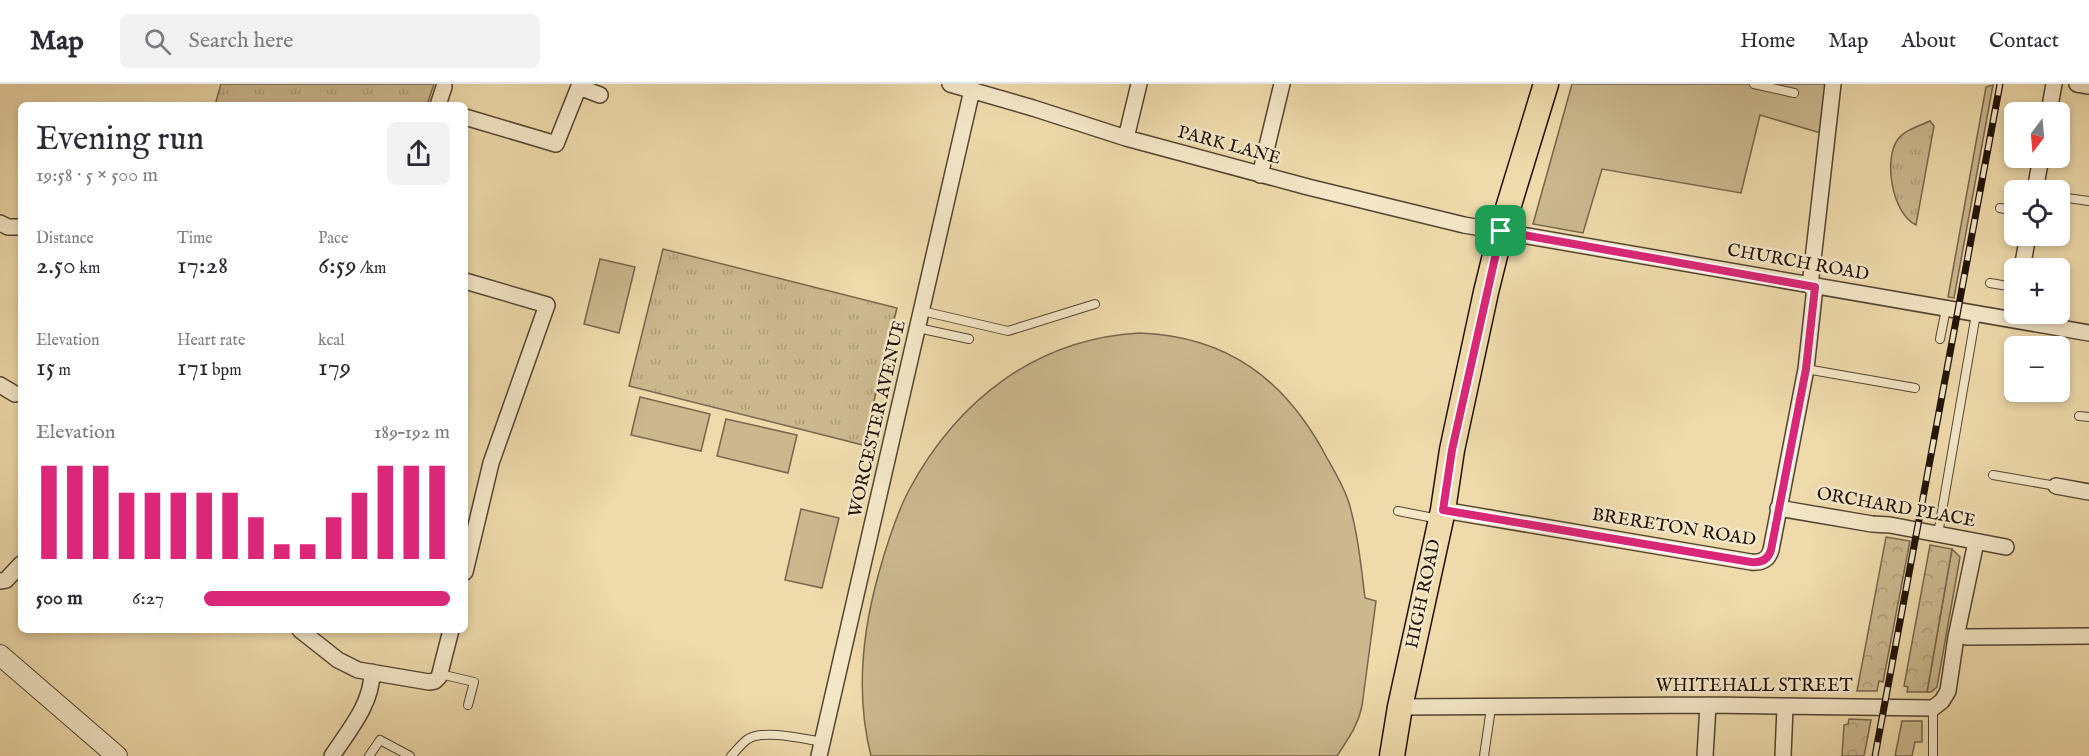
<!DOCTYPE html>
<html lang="en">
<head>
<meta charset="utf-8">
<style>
  :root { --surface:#fff; --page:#f2f2f3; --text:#2b2b33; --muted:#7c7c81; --line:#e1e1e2; --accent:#db2777 }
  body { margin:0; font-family:"IM FELL English",serif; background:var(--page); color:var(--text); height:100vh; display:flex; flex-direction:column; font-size:22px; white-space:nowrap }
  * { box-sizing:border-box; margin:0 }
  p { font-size:20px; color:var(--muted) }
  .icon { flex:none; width:33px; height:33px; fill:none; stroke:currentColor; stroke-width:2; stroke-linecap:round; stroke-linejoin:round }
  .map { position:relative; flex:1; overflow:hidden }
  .side { position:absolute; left:18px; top:18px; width:450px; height:531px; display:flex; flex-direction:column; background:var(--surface); border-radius:9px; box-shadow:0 3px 9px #0003 }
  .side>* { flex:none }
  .needle { width:39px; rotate:196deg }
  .controls { position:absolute; left:2004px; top:18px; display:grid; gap:12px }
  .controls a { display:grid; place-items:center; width:66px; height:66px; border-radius:9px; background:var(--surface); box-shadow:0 3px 9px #0003; font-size:30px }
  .pin { position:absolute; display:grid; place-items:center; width:51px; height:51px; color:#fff; margin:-26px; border-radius:12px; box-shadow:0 3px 9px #0006 }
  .round { display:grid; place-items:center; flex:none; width:63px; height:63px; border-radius:9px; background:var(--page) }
  .head { display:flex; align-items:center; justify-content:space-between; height:102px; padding:0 18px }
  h1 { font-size:33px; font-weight:600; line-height:45px }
  .metrics { display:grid; grid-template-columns:repeat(3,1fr); gap:9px; height:102px; padding:6px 18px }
  .metrics div { display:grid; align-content:center }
  .metrics b { font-size:26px; font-weight:600 }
  .metrics small { font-size:16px; font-weight:400 }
  .metrics p { font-size:16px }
  .chart { height:168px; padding:12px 18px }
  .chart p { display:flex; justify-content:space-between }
  .chart svg { width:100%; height:108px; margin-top:6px; stroke:var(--accent); stroke-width:6 }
  ul { padding:0 18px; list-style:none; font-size:20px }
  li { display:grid; grid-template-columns:96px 72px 1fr; align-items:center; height:45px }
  li i { height:15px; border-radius:8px; background:var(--accent) }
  header { display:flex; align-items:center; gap:36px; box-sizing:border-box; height:84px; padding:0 30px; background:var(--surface); border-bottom:2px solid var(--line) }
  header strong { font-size:28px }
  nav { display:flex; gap:33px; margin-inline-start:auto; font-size:21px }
  .search { width:420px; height:54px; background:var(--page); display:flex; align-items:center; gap:15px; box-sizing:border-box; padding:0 21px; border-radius:9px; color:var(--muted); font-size:22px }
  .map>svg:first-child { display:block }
  .grass { fill:#cbb88f; stroke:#76664c; stroke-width:1.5 }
  .forest { fill:url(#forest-crowns); stroke:#76664c; stroke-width:1.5 }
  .park { fill:url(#park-tufts); stroke:#76664c; stroke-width:1.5 }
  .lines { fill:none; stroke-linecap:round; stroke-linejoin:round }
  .service-casing { stroke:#544532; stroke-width:10 }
  .minor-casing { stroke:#544532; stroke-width:18 }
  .tertiary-casing { stroke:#544532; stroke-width:22 }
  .primary-casing { stroke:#211309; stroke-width:27 }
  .service { stroke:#f4e7c8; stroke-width:8 }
  .minor { stroke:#f4e7c8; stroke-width:15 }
  .tertiary { stroke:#f4e7c8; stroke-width:20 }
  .primary { stroke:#eedaab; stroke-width:24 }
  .rail-casing { stroke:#211309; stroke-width:7 }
  .rail { stroke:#f4e7c8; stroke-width:4.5; stroke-dasharray:14; stroke-linecap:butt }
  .route-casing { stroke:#fff; stroke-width:12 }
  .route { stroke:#db2777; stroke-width:8 }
  .labels { text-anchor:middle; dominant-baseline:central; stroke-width:5; stroke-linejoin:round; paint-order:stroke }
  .street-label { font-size:18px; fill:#211309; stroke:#f4e7c8 }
</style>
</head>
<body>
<header>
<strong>Map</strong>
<div class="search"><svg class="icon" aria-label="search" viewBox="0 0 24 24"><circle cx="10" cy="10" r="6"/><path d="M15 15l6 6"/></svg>Search here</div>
<nav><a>Home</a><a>Map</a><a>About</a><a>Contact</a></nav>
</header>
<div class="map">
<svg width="2089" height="672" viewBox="0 0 2089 672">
  <defs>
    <pattern id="forest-crowns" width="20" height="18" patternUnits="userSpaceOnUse" patternTransform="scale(1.5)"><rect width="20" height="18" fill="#cbb88f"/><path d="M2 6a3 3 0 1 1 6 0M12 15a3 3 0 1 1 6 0" fill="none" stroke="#ae9d7a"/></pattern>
    <pattern id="park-tufts" width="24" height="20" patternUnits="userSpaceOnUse" patternTransform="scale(1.5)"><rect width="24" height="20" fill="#cbb88f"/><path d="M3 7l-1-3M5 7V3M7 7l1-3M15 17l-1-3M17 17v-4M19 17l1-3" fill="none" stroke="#ae9d7a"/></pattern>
  </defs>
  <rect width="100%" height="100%" fill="#eedaab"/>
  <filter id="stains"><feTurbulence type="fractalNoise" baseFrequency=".00333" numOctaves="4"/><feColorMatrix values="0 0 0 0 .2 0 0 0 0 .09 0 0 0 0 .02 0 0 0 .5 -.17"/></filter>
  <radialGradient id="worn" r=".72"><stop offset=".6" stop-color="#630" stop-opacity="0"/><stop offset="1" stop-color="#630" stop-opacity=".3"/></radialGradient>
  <!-- grass -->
  <path class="grass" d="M 1572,0 L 1830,0 L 1824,50 L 1760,31 L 1741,109 L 1602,85 L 1583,149 L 1533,140 Z
    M 1993,1 L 1954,214 L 1948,213 L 1986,3 Z
    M 600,175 L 635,183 L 619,249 L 584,240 Z
    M 1139,249 C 1228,252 1286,296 1327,374 C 1335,388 1344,403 1349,419 C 1358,450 1361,482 1365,514 L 1376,517 L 1362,622 C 1358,642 1348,655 1337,672 L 871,672 C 856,613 862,550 878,492 C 886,463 895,433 909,406 C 957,317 1035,255 1139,249 Z
    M 640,313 L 710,330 L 701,367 L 631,351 Z
    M 726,335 L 797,351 L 788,389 L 717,372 Z
    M 801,425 L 839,434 L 822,504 L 785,496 Z
    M 1952,465 L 1960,473 L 1937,603 L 1931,608 L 1927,608 Z
    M 1902,637 L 1922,637 L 1922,658 L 1915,658 L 1912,672 L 1895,672 Z"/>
  <!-- forest -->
  <path class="forest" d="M 1886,453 L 1910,457 L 1883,598 L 1879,597 L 1877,607 L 1857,607 Z
    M 1930,461 L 1952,465 L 1927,608 L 1907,608 L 1908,603 L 1904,602 Z
    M 1849,635 L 1871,636 L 1864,672 L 1842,672 L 1844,641 L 1848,640 Z"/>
  <!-- park -->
  <path class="park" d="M 221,0 L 434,0 L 427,21 L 215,21 Z
    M 1930,37 L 1934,42 L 1916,141 C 1892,130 1883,75 1898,55 C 1905,46 1919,42 1930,37 Z
    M 663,165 L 897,224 L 863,361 L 629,302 Z"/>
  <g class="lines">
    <defs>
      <path id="service" d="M 1754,0 L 1794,9
        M 2011,76 L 2040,81
        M 2060,113 L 2089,117
        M 2000,124 L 2014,127
        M 1990,199 L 2014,203
        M 922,227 L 1008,247 L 1095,220
        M 918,244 L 969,255
        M 1940,255 L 1946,225
        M 1806,285 L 1915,304
        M 2079,332 L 2089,333
        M 1993,391 L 2056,402
        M 1398,427 L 1439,435
        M 1938,450 L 1976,230
        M 440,590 L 474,598 L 468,621
        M 369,672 L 380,656 L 410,672
        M 731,672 C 737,666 742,659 748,655 C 765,645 804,655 823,658
        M 1484,672 L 1491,624
        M 1933,672 L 1933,624"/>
      <path id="minor" d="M 950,0 L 1033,24 L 1126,54 L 1308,103 L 1464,141 L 2089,249
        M 2077,0 L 2089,2
        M 579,3 L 600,11
        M 438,21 L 444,3
        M 2049,28 L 2054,0
        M 465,33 L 556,60 L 580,0
        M 1126,54 L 1139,0
        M 1260,91 L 1282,0
        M 2035,106 L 2041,74
        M 0,139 L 8,143 L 21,143
        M 2022,184 L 2028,152
        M 465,197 L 547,221 L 491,379 L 465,488
        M 1810,202 L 1833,0
        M 0,301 L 15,310
        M 2056,402 L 2089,408
        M 1778,424 L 1872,440 L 1890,441 L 2006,463
        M 1443,426 L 1751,478 C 1761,479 1768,476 1771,466 L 1806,285 L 1815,203
        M 0,497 L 6,496 L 21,480
        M 300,546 L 338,576 L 358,586 L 429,598 L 435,597 L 439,593 L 451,546
        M 1966,553 L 2089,552
        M 1400,623 L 1708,621 L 1933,624 L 1942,617 L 1948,607 L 1956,553 L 1976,458
        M 332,672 C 349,646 372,620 372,588
        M 819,672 L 972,6
        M 1705,672 L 1708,621
        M 1783,672 L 1785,623"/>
      <path id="tertiary" d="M 0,571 L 117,672"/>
      <path id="primary" d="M 1392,672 L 1400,623 L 1443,426 L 1452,366 L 1486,208 L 1501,147 L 1546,0"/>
    </defs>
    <!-- service casing -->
    <use href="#service" class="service-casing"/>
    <!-- minor casing -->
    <use href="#minor" class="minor-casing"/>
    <!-- tertiary casing -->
    <use href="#tertiary" class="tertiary-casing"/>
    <!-- primary casing -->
    <use href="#primary" class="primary-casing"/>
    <!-- service -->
    <use href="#service" class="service"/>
    <!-- minor -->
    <use href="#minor" class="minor"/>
    <!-- tertiary -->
    <use href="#tertiary" class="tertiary"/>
    <!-- primary -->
    <use href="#primary" class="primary"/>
    <defs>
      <path id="rail" d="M 1875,672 L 2000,0"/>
    </defs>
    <!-- rail casing -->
    <use href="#rail" class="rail-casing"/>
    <!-- rail -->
    <use href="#rail" class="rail"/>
  </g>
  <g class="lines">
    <defs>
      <path id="route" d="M 1501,147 L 1815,203 L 1806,285 L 1771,466 C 1768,476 1761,479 1751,478 L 1443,426 L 1452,366 Z"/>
    </defs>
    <!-- route casing -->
    <use href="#route" class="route-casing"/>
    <!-- route -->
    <use href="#route" class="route"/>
  </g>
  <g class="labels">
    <!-- street labels -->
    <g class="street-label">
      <text transform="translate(1229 62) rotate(15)">PARK LANE</text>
      <text transform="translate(1798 179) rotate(10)">CHURCH ROAD</text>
      <text transform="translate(878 335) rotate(-77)">WORCESTER AVENUE</text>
      <text transform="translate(1896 424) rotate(10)">ORCHARD PLACE</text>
      <text transform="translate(1674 444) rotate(9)">BRERETON ROAD</text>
      <text transform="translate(1424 510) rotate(-78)">HIGH ROAD</text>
      <text x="1754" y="602">WHITEHALL STREET</text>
    </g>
  </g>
  <rect width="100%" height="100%" filter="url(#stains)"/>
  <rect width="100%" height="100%" fill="url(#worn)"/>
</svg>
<div class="controls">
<a><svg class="needle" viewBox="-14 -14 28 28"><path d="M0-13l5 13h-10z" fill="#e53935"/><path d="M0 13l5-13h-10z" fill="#7c7c81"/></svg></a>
<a><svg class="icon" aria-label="locate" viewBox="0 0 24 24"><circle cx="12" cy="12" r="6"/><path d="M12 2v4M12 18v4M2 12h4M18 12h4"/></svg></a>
<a>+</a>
<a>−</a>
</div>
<div class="pin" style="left:1501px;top:147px;background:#1e9e55"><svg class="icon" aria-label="arrive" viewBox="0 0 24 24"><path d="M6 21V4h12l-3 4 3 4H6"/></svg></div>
<section class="side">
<div class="head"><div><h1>Evening run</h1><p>19:58 · 5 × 500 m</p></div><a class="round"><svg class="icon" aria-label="share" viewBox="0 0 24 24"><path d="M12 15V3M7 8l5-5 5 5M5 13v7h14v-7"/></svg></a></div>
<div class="metrics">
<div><p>Distance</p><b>2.50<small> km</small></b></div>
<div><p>Time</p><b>17:28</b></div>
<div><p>Pace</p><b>6:59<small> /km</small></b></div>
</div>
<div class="metrics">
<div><p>Elevation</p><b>15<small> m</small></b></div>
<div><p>Heart rate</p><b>171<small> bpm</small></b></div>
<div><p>kcal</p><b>179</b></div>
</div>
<div class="chart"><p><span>Elevation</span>189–192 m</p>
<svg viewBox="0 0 160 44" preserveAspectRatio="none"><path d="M5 44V6M15 44V6M25 44V6M35 44V17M45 44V17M55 44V17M65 44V17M75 44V17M85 44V27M95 44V38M105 44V38M115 44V27M125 44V17M135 44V6M145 44V6M155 44V6"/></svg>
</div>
<ul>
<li><b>500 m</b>6:27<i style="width:100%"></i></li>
</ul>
</section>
</div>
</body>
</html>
